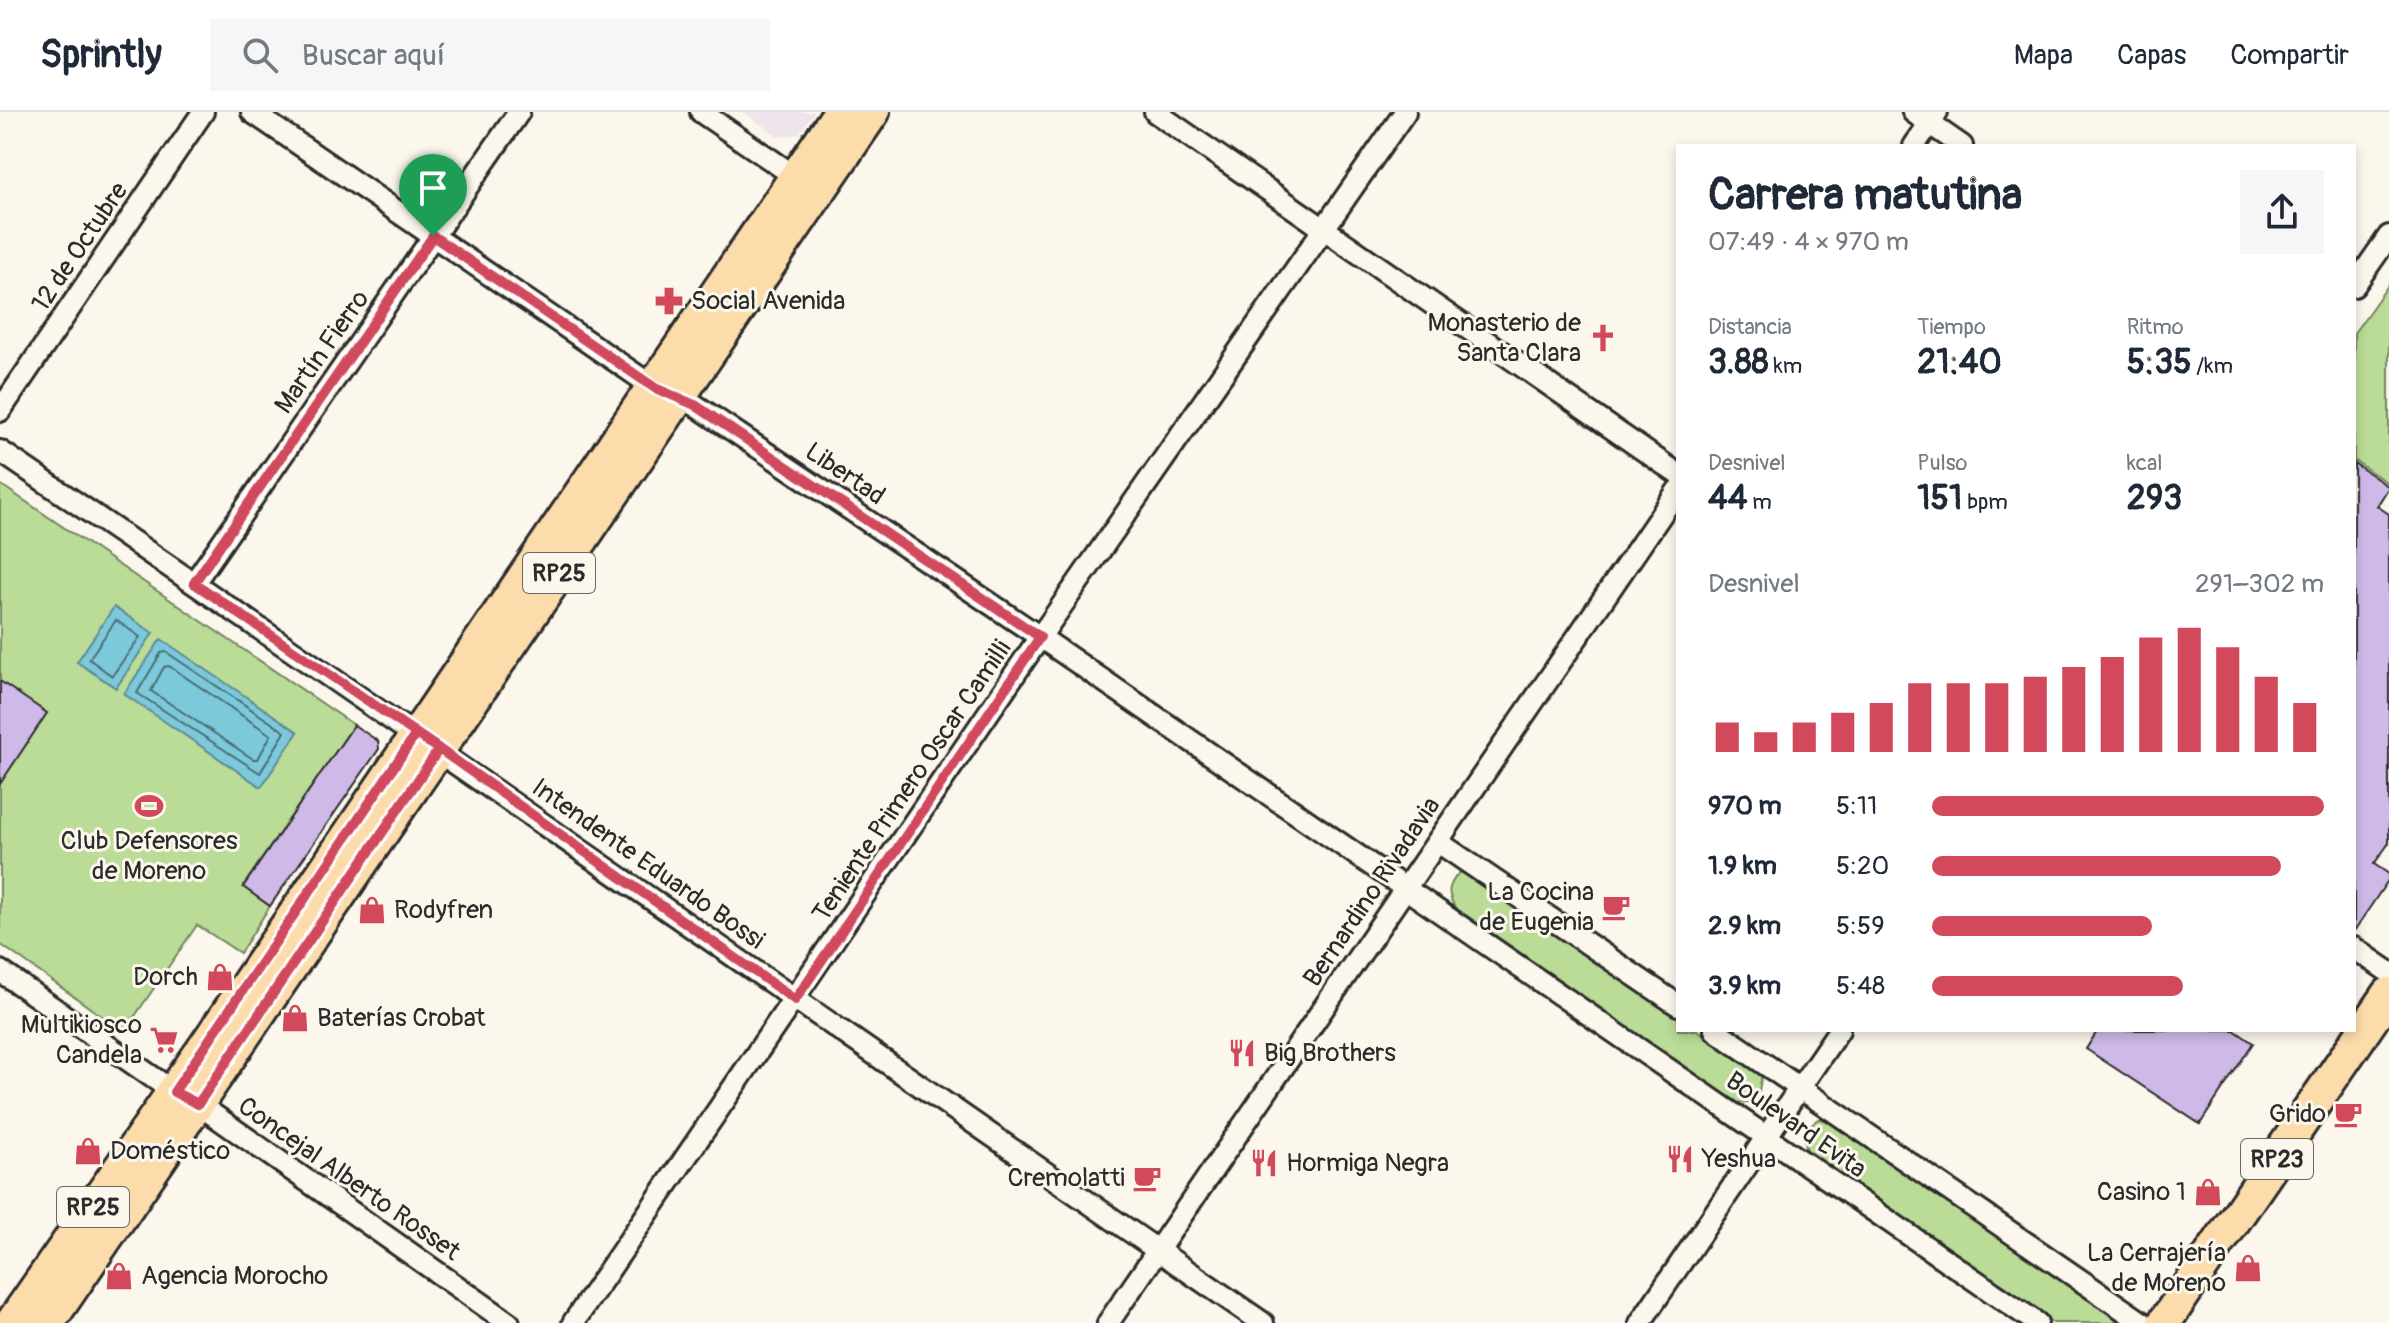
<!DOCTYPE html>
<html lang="es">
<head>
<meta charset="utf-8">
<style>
  :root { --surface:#fff; --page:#f6f6f7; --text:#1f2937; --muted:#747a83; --line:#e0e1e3; --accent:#d1495b }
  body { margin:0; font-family:Pangolin,sans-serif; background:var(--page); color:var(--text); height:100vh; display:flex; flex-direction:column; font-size:30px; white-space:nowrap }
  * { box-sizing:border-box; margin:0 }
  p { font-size:26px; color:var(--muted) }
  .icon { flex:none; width:44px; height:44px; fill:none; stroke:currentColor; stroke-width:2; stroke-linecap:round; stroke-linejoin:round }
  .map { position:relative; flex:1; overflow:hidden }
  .drawer { position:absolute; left:1676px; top:32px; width:680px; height:888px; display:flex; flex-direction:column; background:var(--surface); border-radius:0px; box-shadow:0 4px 12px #0003 }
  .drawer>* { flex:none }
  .pin { position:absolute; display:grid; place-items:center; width:68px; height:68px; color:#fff; margin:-82px -34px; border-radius:50% 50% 50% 0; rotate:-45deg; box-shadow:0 0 8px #0007 }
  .pin .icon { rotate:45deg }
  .round { display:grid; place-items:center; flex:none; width:84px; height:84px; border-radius:0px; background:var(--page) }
  .overview { display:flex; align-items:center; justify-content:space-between; height:136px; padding:0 32px }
  h1 { font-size:44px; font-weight:700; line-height:60px }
  .metrics { display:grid; grid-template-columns:repeat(3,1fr); gap:12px; height:136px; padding:8px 32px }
  .metrics div { display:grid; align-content:center }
  .metrics b { font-size:34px; font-weight:700 }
  .metrics small { font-size:22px; font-weight:400 }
  .metrics p { font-size:22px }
  .chart { height:224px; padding:16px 32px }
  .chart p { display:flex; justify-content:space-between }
  .chart svg { width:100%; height:144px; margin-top:8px; stroke:var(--accent); stroke-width:6 }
  ul { padding:0 32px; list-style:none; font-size:26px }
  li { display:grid; grid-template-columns:128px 96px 1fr; align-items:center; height:60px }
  li i { height:20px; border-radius:10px; background:var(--accent) }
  header { display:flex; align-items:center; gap:48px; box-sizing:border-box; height:112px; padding:0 40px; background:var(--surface); border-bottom:2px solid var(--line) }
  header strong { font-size:38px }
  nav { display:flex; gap:44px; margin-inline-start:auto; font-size:28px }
  .search { width:560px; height:72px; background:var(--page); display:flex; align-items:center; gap:20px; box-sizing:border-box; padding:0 28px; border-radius:0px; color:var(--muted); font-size:30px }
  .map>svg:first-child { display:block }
  .built { fill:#eee4eb }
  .green { fill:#badc96; stroke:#728460; stroke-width:2 }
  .water { fill:#7cc9db; stroke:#5c8a95; stroke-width:2 }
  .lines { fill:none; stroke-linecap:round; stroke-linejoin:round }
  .shore { stroke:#4b6a71; stroke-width:2 }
  .building { fill:#cfb9e8; stroke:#2b2b2b; stroke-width:2 }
  .street-casing { stroke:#2b2b2b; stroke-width:26 }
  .primary-casing { stroke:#2b2b2b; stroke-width:38 }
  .street { stroke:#fbf7ec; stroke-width:20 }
  .primary { stroke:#fddcac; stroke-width:32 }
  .route-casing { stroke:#fff; stroke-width:16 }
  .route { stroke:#d1495b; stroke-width:10 }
  .labels { text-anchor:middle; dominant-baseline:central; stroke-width:6; stroke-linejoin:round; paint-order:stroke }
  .shield { fill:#fbf7ec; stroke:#696865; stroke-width:2 }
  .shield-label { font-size:24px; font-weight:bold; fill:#2b2b2b }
  .street-label { font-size:26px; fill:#2b2b2b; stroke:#fbf7ec }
  .poi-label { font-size:26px; fill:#2b2b2b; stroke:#fbf7ec; text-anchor:start }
</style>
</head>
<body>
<header>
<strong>Sprintly</strong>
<div class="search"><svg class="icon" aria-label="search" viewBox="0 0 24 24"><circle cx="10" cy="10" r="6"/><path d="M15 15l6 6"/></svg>Buscar aquí</div>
<nav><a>Mapa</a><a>Capas</a><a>Compartir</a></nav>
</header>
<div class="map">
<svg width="2389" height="1211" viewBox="0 0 2389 1211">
  <rect width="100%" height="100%" fill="#fbf7ec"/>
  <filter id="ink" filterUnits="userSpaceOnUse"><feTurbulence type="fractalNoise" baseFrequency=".0125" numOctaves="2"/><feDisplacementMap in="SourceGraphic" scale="16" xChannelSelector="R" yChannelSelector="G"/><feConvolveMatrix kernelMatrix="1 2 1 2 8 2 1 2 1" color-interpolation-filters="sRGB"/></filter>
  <g filter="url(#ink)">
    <!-- built -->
    <path class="built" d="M 743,0 L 814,0 L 799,22 L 779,25 Z"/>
    <!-- green -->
    <path class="green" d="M 2389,172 L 2389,372 L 2354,348 L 2354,221 Z
      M 0,372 L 354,613 L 243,774 L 270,794 L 240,841 L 197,813 L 124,920 L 0,832 Z
      M 1459,761 L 1468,761 L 1678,905 L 1678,918 L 1697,918 L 1762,962 L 1758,984 L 1749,990 L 1736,991 L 1455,796 C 1447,781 1447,774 1459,761 Z
      M 1818,1007 L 1828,1008 L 2115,1205 L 2116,1211 L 2053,1211 L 1809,1043 C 1802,1027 1803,1017 1818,1007 Z"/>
    <!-- water -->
    <path class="water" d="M 114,495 L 153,521 L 116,576 L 77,550 Z
      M 161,527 L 298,620 L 261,675 L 124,582 Z"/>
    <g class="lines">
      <!-- shore -->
      <path class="shore" d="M 116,508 L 140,525 L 112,564 L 89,547 Z
        M 166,540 L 285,620 L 260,661 L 137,581 L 161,541 Z
        M 169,554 L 271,623 L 258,647 L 253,647 L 151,579 L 164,555 Z"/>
    </g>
    <!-- building -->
    <path class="building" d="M 2354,351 L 2389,375 L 2377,394 L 2389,402 L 2389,731 L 2374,752 L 2389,762 L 2389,767 L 2354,819 Z
      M 0,569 L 47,601 L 0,672 Z
      M 354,613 L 378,629 L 379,637 L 270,794 L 243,775 Z
      M 2098,918 L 2234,918 L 2253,931 L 2200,1012 L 2086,937 Z"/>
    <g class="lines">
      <defs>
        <path id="street" d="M 252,0 L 655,276 L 695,293 L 1040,525 L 2037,1211
          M 701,0 L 796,65
          M 1155,0 L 1678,362
          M 1913,0 L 1962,34
          M 1914,34 L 1937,0
          M 2354,174 L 2389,124
          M 0,299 L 203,0
          M 0,339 C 423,626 842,921 1263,1211
          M 194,471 L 519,0
          M 1438,730 L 1678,893
          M 2354,836 L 2389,860
          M 0,859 L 174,980 L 198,992 L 509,1211
          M 1715,918 L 2143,1211
          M 573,1211 L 1040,525 L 1405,0
          M 1108,1211 L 1678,378
          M 1640,1211 L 1839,918"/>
        <path id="primary" d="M 12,1211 L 206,933 L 840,0
          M 48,1211 L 873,0
          M 2164,1211 L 2389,882"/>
      </defs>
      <!-- street casing -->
      <use href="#street" class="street-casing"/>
      <!-- primary casing -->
      <use href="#primary" class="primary-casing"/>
      <!-- street -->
      <use href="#street" class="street"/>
      <!-- primary -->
      <use href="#primary" class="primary"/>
    </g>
  </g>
  <g class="lines" filter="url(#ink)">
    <defs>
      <path id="route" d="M 433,124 L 194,471 L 439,637 L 198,992 L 174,980 L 416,622 L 439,637 L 795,888 L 1040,525 L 695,293 L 655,276 L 433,124"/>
    </defs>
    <!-- route casing -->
    <use href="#route" class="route-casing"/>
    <!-- route -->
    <use href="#route" class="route"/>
  </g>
  <!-- icons -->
  <defs>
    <symbol id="pharmacy-bare" viewBox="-9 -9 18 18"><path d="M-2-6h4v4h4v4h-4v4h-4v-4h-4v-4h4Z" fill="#d1495b" stroke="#fbf7ec" stroke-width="2.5" paint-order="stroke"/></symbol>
    <symbol id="church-bare" viewBox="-9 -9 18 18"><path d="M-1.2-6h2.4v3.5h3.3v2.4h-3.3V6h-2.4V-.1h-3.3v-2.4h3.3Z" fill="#d1495b" stroke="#fbf7ec" stroke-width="2.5" paint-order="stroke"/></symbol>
    <symbol id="stadium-bare" viewBox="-9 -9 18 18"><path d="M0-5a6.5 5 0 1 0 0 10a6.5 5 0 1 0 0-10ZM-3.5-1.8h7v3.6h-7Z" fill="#d1495b" stroke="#fbf7ec" stroke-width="2.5" paint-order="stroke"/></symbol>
    <symbol id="cafe-bare" viewBox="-9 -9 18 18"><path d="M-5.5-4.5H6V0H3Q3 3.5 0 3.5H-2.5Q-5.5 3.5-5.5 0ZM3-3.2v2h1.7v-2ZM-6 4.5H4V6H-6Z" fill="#d1495b" stroke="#fbf7ec" stroke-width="2.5" paint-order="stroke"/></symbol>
    <symbol id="shop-bare" viewBox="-9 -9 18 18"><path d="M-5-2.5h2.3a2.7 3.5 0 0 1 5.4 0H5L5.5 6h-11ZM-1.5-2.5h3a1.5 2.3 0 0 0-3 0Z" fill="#d1495b" stroke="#fbf7ec" stroke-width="2.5" paint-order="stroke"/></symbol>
    <symbol id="supermarket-bare" viewBox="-9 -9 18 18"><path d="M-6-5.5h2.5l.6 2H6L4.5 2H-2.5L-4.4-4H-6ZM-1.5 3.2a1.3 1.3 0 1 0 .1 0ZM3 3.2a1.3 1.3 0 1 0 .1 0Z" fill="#d1495b" stroke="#fbf7ec" stroke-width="2.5" paint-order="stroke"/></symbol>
    <symbol id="restaurant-bare" viewBox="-9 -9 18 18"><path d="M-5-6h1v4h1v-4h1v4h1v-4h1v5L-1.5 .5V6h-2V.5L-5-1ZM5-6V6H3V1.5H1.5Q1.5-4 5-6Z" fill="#d1495b" stroke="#fbf7ec" stroke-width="2.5" paint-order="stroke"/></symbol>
  </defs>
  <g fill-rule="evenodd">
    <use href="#pharmacy-bare" x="649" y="169" width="40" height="40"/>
    <use href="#church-bare" x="1583" y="206" width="40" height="40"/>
    <use href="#stadium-bare" x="129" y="674" width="40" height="40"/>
    <use href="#cafe-bare" x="1596" y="775" width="40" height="40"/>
    <use href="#shop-bare" x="352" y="778" width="40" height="40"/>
    <use href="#shop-bare" x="200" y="845" width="40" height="40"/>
    <use href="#shop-bare" x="275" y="886" width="40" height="40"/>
    <use href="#supermarket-bare" x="144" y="908" width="40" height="40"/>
    <use href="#restaurant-bare" x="1222" y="921" width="40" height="40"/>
    <use href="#cafe-bare" x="2328" y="982" width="40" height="40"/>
    <use href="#shop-bare" x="68" y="1019" width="40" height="40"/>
    <use href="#restaurant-bare" x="1660" y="1027" width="40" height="40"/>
    <use href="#restaurant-bare" x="1244" y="1031" width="40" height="40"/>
    <use href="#cafe-bare" x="1127" y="1046" width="40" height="40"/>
    <use href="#shop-bare" x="2188" y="1060" width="40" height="40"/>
    <use href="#shop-bare" x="2228" y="1136" width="40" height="40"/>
    <use href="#shop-bare" x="99" y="1144" width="40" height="40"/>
  </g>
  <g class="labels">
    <!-- shield labels -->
    <g class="shield">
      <rect x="523" y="441" width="72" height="40" rx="6"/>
      <rect x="2241" y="1027" width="72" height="40" rx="6"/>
      <rect x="57" y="1075" width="72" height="40" rx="6"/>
    </g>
    <g class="shield-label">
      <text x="559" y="461">RP25</text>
      <text x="2277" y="1047">RP23</text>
      <text x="93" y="1095">RP25</text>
    </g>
    <!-- street labels -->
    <g class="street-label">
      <text transform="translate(80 135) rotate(-56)">12 de Octubre</text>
      <text transform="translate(322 240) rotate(-55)">Martín Fierro</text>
      <text transform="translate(845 362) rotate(34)">Libertad</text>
      <text transform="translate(912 669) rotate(-56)">Teniente Primero Oscar Camilli</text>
      <text transform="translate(648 752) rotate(35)">Intendente Eduardo Bossi</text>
      <text transform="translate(1372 780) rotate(-56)">Bernardino Rivadavia</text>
      <text transform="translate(1796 1013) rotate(35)">Boulevard Evita</text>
      <text transform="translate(349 1067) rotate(35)">Concejal Alberto Rosset</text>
    </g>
    <!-- poi labels -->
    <g class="poi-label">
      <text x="691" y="189">Social Avenida</text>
      <text x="1581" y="211" text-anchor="end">Monasterio de<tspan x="1581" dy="30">Santa Clara</tspan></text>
      <text x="149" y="729" text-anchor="middle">Club Defensores<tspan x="149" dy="30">de Moreno</tspan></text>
      <text x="1594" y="780" text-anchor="end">La Cocina<tspan x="1594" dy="30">de Eugenia</tspan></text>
      <text x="394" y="798">Rodyfren</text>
      <text x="198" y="865" text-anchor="end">Dorch</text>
      <text x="317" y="906">Baterías Crobat</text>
      <text x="142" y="913" text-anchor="end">Multikiosco<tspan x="142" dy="30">Candela</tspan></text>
      <text x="1264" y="941">Big Brothers</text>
      <text x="2326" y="1002" text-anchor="end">Grido</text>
      <text x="110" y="1039">Doméstico</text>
      <text x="1702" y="1047">Yeshua</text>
      <text x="1286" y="1051">Hormiga Negra</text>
      <text x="1125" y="1066" text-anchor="end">Cremolatti</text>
      <text x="2186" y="1080" text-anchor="end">Casino 1</text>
      <text x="2226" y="1141" text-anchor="end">La Cerrajería<tspan x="2226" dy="30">de Moreno</tspan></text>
      <text x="141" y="1164">Agencia Morocho</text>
    </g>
  </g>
</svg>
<div class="pin" style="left:433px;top:124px;background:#1e9e55"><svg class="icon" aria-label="arrive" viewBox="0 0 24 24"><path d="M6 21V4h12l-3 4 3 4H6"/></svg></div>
<section class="drawer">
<div class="overview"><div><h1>Carrera matutina</h1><p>07:49 · 4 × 970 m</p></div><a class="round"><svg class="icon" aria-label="share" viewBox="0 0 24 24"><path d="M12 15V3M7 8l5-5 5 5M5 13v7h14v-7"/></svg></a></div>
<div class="metrics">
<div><p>Distancia</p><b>3.88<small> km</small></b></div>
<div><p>Tiempo</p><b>21:40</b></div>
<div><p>Ritmo</p><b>5:35<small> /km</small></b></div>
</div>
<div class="metrics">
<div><p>Desnivel</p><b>44<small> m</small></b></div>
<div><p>Pulso</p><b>151<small> bpm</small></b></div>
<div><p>kcal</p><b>293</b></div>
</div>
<div class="chart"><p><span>Desnivel</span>291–302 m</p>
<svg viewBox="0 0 160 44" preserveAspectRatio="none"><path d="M5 44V35M15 44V38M25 44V35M35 44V32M45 44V29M55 44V23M65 44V23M75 44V23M85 44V21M95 44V18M105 44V15M115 44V9M125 44V6M135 44V12M145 44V21M155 44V29"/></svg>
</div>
<ul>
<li><b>970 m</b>5:11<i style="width:100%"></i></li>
<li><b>1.9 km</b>5:20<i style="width:89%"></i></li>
<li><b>2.9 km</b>5:59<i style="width:56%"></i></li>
<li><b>3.9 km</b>5:48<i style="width:64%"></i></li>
</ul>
</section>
</div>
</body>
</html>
